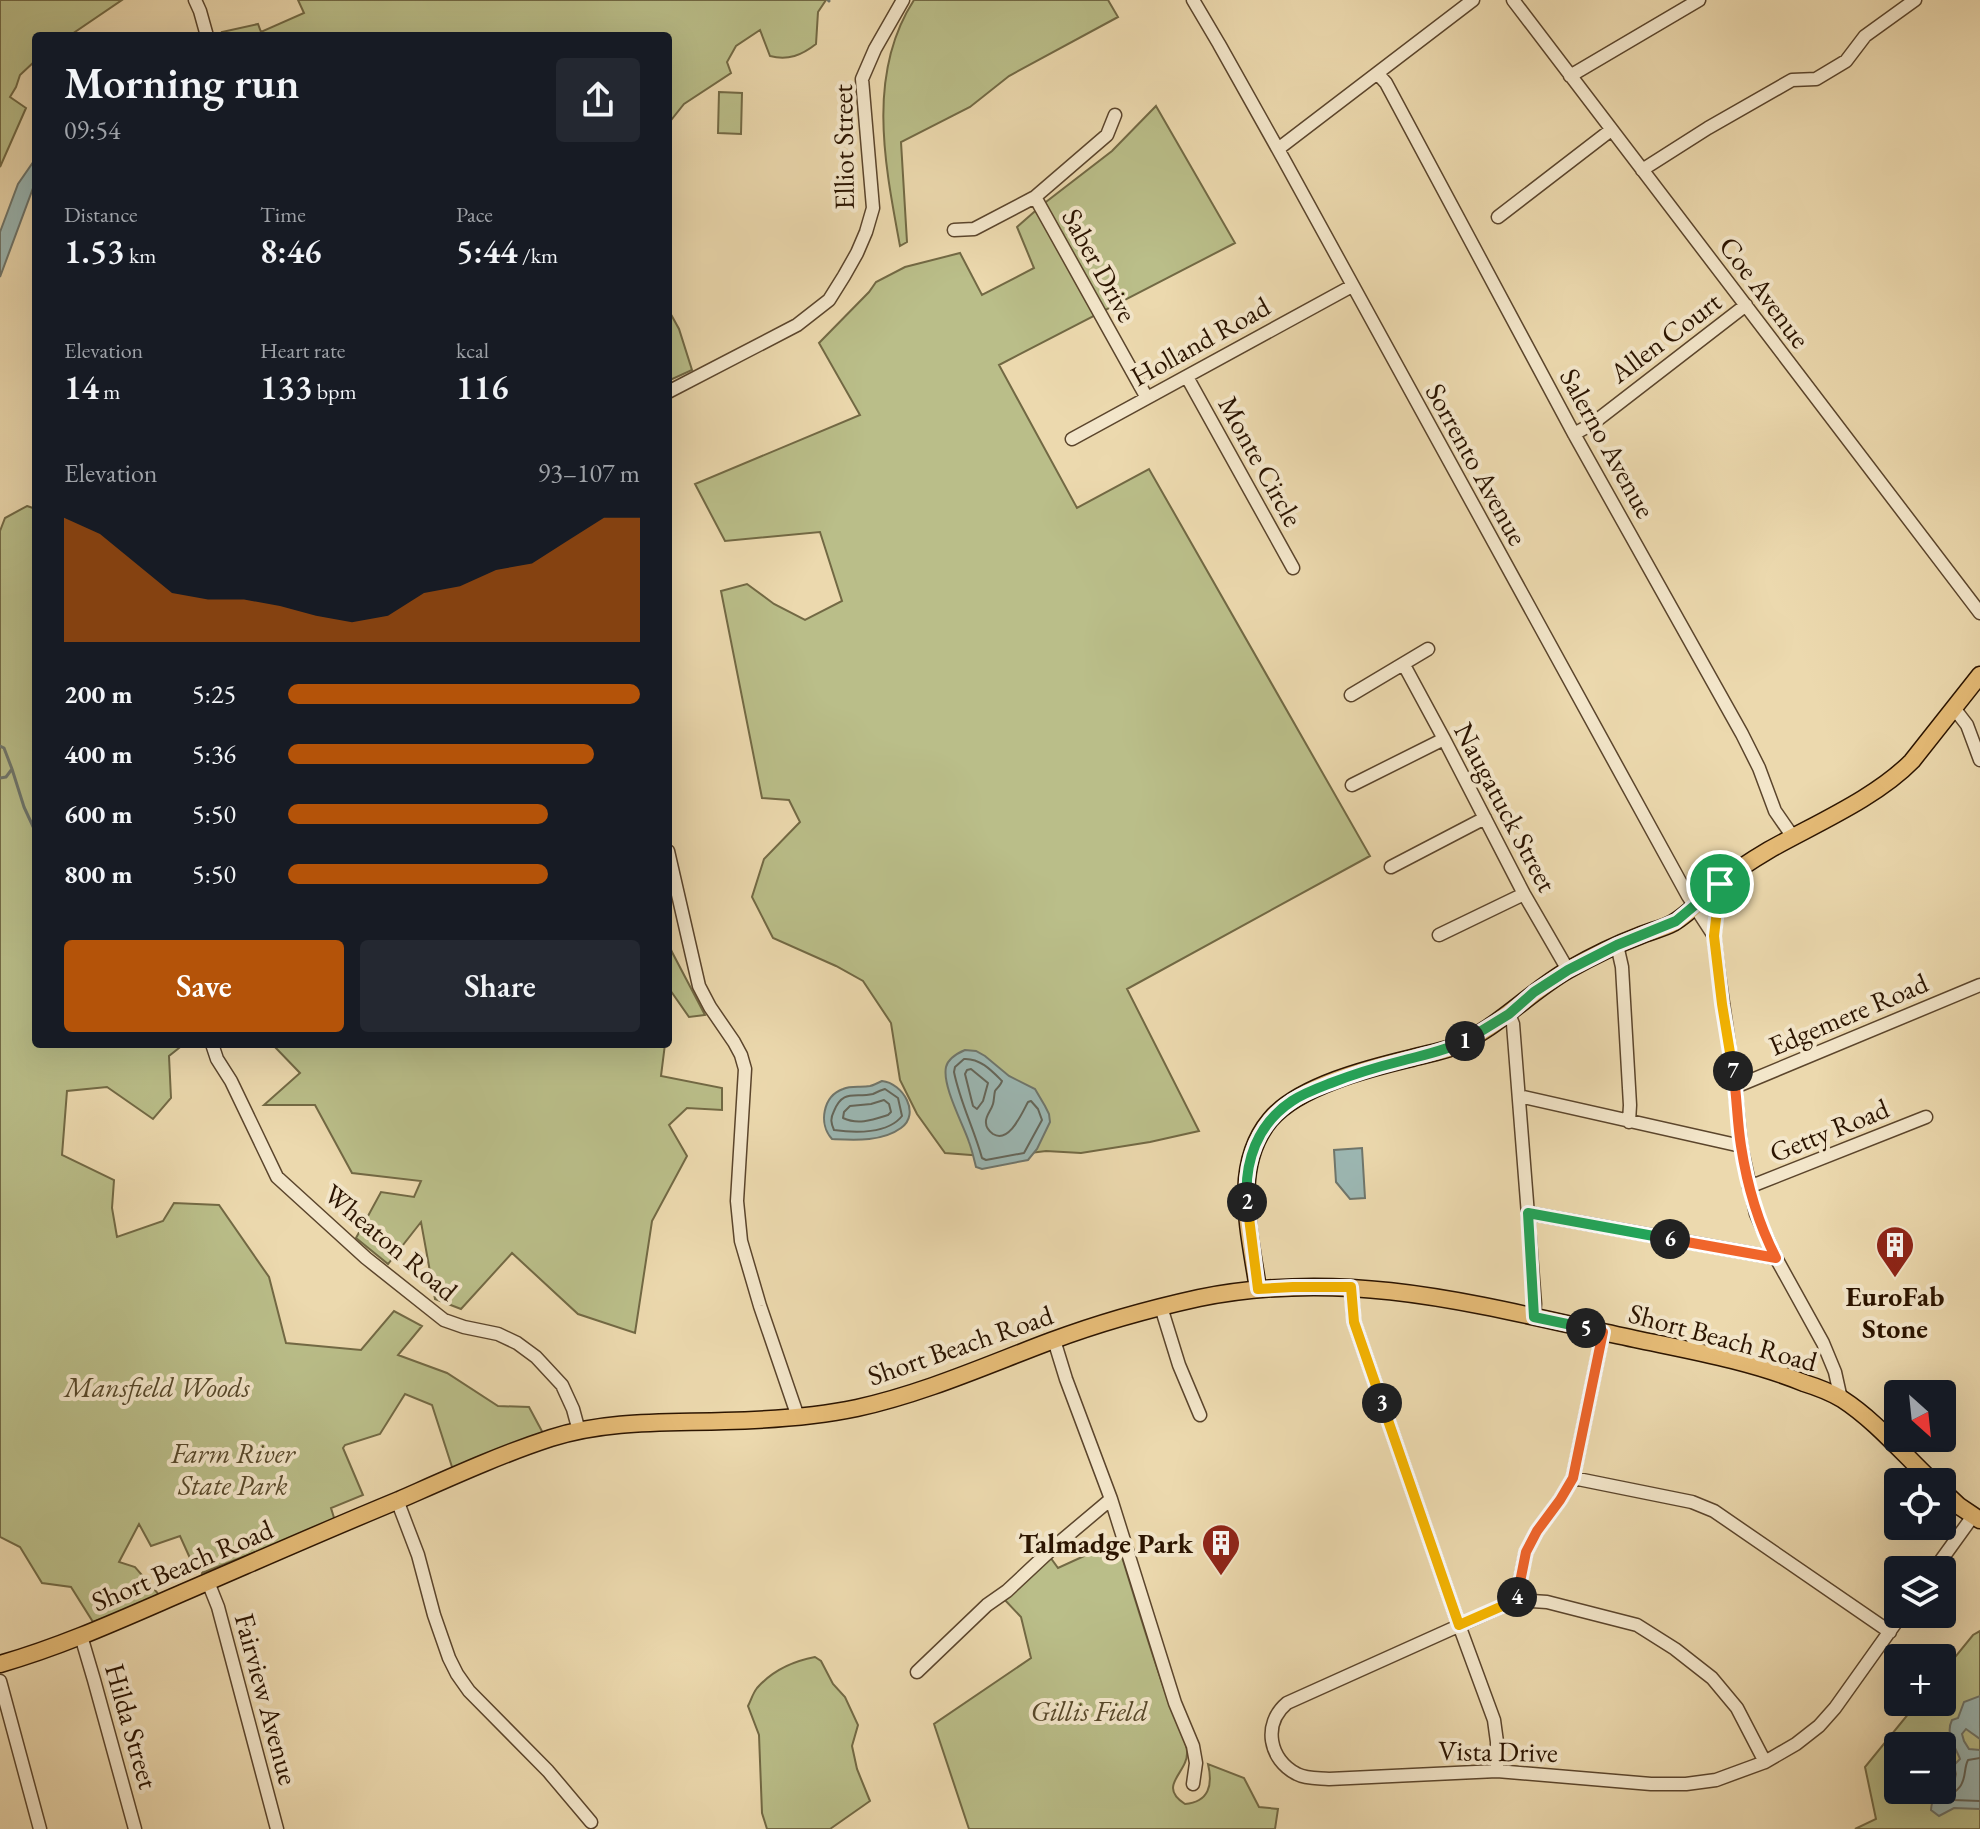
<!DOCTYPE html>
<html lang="en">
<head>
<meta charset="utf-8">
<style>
  :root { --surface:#171b24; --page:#242831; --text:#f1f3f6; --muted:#9ea1a6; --accent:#b45309 }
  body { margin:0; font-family:"EB Garamond",serif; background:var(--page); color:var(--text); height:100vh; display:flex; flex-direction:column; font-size:30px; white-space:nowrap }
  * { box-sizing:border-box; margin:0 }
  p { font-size:26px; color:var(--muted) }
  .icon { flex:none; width:44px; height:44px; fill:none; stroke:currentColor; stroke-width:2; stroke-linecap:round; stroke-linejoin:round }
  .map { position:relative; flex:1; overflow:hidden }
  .panel { position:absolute; left:32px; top:32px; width:640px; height:1016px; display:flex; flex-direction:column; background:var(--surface); border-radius:8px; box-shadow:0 8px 32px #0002 }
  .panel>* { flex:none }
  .needle { width:52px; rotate:153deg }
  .tools { position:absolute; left:1884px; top:1380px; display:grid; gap:16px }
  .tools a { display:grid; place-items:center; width:72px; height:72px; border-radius:8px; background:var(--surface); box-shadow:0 8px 32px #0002; font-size:40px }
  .pin { position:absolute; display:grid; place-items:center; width:68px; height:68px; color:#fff; margin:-34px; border:4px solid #fff; border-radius:50%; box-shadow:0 2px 8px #0007 }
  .km { position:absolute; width:40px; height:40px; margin:-20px; border-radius:50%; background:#222; color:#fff; font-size:22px; line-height:40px; text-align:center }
  .round { display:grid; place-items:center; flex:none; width:84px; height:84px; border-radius:8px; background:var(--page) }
  .headline { display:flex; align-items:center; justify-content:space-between; height:136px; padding:0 32px }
  h1 { font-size:44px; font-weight:600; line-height:60px }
  .figures { display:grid; grid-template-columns:repeat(3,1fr); gap:12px; height:136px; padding:8px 32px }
  .figures div { display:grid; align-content:center }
  .figures b { font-size:34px; font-weight:600 }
  .figures small { font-size:22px; font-weight:400 }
  .figures p { font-size:22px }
  .chart { height:224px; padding:16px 32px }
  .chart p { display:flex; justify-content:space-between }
  .chart svg { width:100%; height:144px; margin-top:8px; fill:var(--accent); opacity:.7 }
  .action { display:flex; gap:16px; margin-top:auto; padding:16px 32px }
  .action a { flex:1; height:92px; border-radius:8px; background:var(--accent); color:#fff; font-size:32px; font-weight:600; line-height:92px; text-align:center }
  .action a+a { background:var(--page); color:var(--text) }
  ul { padding:0 32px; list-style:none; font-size:26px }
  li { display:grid; grid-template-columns:128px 96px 1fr; align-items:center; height:60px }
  li i { height:20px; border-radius:10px; background:var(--accent) }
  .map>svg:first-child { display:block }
  .green { fill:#babe89; stroke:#726944; stroke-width:2; fill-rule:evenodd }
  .water { fill:#9cb8b4; stroke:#6f766c; stroke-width:2 }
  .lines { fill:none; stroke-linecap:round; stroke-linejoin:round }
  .shore { stroke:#64665a; stroke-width:2 }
  .stream { stroke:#6f766c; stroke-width:3 }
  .minor-casing { stroke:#5b452c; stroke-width:15 }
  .major-casing { stroke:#2b1400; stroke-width:19 }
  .minor { stroke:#f3e6ca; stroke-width:12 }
  .major { stroke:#e6bc77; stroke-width:16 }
  .split-1-casing { stroke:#fff; stroke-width:16 }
  .split-2-casing { stroke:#fff; stroke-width:16 }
  .split-3-casing { stroke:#fff; stroke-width:16 }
  .split-4-casing { stroke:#fff; stroke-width:16 }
  .split-5-casing { stroke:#fff; stroke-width:16 }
  .split-6-casing { stroke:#fff; stroke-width:16 }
  .split-7-casing { stroke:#fff; stroke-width:16 }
  .split-8-casing { stroke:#fff; stroke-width:16 }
  .split-1 { stroke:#22a559; stroke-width:10 }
  .split-2 { stroke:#22a559; stroke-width:10 }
  .split-3 { stroke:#f5b400; stroke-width:10 }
  .split-4 { stroke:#f5b400; stroke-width:10 }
  .split-5 { stroke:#f0652b; stroke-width:10 }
  .split-6 { stroke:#22a559; stroke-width:10 }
  .split-7 { stroke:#f0652b; stroke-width:10 }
  .split-8 { stroke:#f5b400; stroke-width:10 }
  .labels { text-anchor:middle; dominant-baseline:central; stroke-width:8; stroke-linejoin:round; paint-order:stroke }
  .street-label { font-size:28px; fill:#2b1400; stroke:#f3e6ca }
  .poi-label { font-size:28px; font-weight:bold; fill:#2b1400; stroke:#f3e6ca }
  .park-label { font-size:28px; font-style:italic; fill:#564729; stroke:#f3e6ca }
</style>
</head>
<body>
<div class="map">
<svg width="1980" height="1829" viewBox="0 0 1980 1829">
  <rect width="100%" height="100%" fill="#ecd9ae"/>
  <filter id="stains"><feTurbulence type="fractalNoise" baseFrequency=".0025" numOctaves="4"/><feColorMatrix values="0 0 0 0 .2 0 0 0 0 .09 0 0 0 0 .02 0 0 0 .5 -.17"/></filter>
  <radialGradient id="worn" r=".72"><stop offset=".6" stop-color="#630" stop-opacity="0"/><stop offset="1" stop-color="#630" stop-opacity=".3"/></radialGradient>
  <!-- green -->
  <path class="green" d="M 0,0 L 122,0 L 69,36 L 36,36 L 36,60 L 20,75 L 16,87 L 10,97 L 26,108 L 0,167 Z
    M 298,0 L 826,0 L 818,12 L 816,44 C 802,55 788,61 770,56 L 760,30 L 736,46 L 727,62 L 731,73 L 684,104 L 668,124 L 668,36 L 223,36 L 222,32 L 258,24 L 261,32 L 304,13 Z
    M 914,0 L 1108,0 L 1118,17 L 1009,76 L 970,107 L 901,142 L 907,242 L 900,246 C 885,165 866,74 914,0 Z
    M 719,92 L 742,93 L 741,134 L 718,133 Z
    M 1156,106 L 1235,243 L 999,365 L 1077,508 L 1149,469 L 1370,856 L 1127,989 L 1199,1131 L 1150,1142 L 1081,1153 L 1046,1151 L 997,1157 L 945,1153 L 917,1114 L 900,1080 L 891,1023 L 863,981 L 836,966 L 773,938 L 752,897 L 764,859 L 800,822 L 789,800 L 762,798 L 721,591 L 747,584 L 774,604 L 805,620 L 842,601 L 820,532 L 725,541 L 695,484 L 860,415 L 819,343 L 869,292 L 876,282 L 905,267 L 960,253 L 982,295 L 1034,268 L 1017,227 L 1042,205 L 1112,151 Z
    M 668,309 L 679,329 L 692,370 L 668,381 Z
    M 27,506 L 36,509 L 36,1044 L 184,1044 L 169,1056 L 171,1098 L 153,1119 L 107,1087 L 67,1091 L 62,1155 L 114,1180 L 112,1208 L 117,1237 L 163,1221 L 174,1203 L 219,1205 L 269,1277 L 286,1343 L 361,1350 L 394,1311 L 422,1326 L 398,1355 L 447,1373 L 498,1406 L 529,1407 L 544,1435 L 453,1470 L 432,1405 L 405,1394 L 380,1434 L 345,1445 L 343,1448 L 363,1495 L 331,1508 L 335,1521 L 202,1573 L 201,1565 L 194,1567 L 180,1536 L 151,1546 L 139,1524 L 119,1562 L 135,1567 L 161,1597 L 93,1622 L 71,1587 L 42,1583 L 20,1547 L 0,1537 L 0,531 L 5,518 Z
    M 668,942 L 672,952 L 705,1015 L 689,1017 L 668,987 Z
    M 272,1044 L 665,1044 L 661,1076 L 722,1088 L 722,1110 L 687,1108 L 669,1125 L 687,1156 L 652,1221 L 635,1333 L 578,1314 L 512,1253 L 461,1309 L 435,1299 L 421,1222 L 388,1264 L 356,1238 L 381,1192 L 414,1197 L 421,1181 L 352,1173 L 315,1105 L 264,1105 L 300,1073 Z
    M 1117,1541 C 1133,1592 1148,1644 1166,1694 C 1172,1711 1185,1734 1187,1751 C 1189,1773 1156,1785 1185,1804 C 1209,1802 1213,1785 1208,1764 L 1244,1778 L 1259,1807 L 1278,1809 L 1275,1829 L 969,1829 L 934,1724 L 1031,1658 L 1021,1617 L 1003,1598 L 1050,1557 L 1058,1568 Z
    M 1980,1631 L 1980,1829 L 1855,1829 L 1876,1819 L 1865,1767 L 1918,1702 L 1942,1702 L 1942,1673 L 1973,1635 ZM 1898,1746 L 1942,1746 L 1942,1790 L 1898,1790 Z
    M 815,1657 L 821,1661 L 833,1684 L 845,1697 L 858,1725 L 852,1746 L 857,1769 L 870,1801 L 830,1829 L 767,1829 L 762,1813 L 759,1735 L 748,1706 C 751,1700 753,1693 757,1688 C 772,1671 794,1661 815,1657 Z"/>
  <!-- water -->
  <path class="water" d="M 36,158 L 36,180 L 0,277 L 0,232 L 18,184 Z
    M 965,1050 L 976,1051 L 985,1056 L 1009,1076 L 1035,1089 L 1045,1106 L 1049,1114 L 1050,1122 L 1037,1149 L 1028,1160 L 982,1169 L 976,1167 C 974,1159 972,1150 969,1142 C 963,1124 942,1086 946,1067 C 948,1059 958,1053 965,1050 Z
    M 882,1081 C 903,1083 921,1114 901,1128 C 882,1142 854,1140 832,1139 C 818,1124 823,1096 843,1089 C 852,1085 861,1088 870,1086 C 874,1085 878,1083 882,1081 Z
    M 1362,1148 L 1365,1198 L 1350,1199 L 1336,1182 L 1334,1150 Z
    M 1980,1696 L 1980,1739 L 1966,1729 L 1962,1734 L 1964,1741 L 1969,1749 L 1980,1750 L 1980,1809 L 1954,1808 L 1939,1816 L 1931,1810 C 1932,1793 1942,1790 1954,1782 L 1956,1774 L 1955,1770 L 1942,1767 L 1942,1758 L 1956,1763 L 1960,1759 C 1955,1746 1945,1734 1952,1720 L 1958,1718 L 1964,1702 Z"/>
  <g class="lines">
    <!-- shore -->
    <path class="shore" d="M 964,1059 C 980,1058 992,1071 1002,1081 C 1001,1085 997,1088 995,1091 C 994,1095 994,1101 993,1104 C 991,1111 985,1116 986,1123 C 986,1128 989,1131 993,1134 C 1009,1144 1022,1113 1028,1102 L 1031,1101 L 1038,1109 L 1042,1120 L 1024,1153 L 986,1160 L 982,1158 C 974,1129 960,1102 954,1072 L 955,1067 Z
      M 971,1069 L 988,1083 L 983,1101 L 977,1109 L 973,1106 L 965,1074 L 967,1070 Z
      M 885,1089 L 898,1098 L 902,1116 C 888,1134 855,1133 834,1130 C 831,1123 830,1119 834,1111 C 843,1089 854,1098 873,1094 C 877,1092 881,1090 885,1089 Z
      M 884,1100 L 889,1104 L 891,1112 L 888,1115 C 872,1120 858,1125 843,1118 L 844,1112 L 850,1106 L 871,1104 Z
      M 1980,1758 L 1968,1760 C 1964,1768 1966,1775 1962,1783 C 1960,1789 1954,1792 1950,1796 L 1953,1800 L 1980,1801"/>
    <!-- stream -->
    <path class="stream" d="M 828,0 L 829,1
      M 0,746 L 4,748 L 12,769 L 6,777 L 0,778
      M 12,769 L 24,807 L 36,833"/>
    <defs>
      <path id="minor" d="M 195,0 L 200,11 L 207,36
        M 1193,0 L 1219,44 L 1284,160 L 1688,896 L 1714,936
        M 1513,0 L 1980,613
        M 1378,74 L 1386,83 L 1574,434 L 1742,734 L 1759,768 L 1775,811 L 1793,837
        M 1570,76 L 1699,0
        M 1278,149 L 1473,0
        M 1642,170 L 1708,128 L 1792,80 L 1816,79 L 1846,61 L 1865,36 L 1915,0
        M 1035,197 L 1147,398
        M 1498,217 L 1611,130
        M 954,230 L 974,229 L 1035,197 L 1107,135 L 1115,115
        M 1187,377 L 1293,568
        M 668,392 L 797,325 L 829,300 L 844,276 L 857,253 L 866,232 L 873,208 L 862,79 L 875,49 L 903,0
        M 1574,434 L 1592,424 L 1746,305
        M 1072,439 L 1352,286
        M 1404,665 L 1444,739 L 1524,894 L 1568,970
        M 1351,695 L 1428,649
        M 1954,708 L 1967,725 L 1980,760
        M 1352,785 L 1444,739
        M 668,851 L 699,986 L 710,1007 L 734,1042 L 741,1055 L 745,1069 L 737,1201 L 741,1241 L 760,1306 L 798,1417
        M 1391,867 L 1485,818
        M 1720,884 L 1714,936 L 1719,975 L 1735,1087 L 1741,1146 L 1756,1214 L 1776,1258 L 1823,1343 L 1835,1372 L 1841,1399
        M 1439,935 L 1524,894
        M 1617,945 L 1622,967 L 1630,1105 L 1629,1122
        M 1509,1014 L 1513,1024 L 1535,1304 L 1534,1317
        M 212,1044 L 217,1059 L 231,1081 L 277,1177 L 366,1258 L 444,1320 L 464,1327 L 498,1334 L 517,1343 L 536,1357 L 562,1385 L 573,1409 L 579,1431
        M 1735,1087 L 1980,985
        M 1519,1096 L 1741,1146
        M 1749,1187 L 1926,1117
        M 1528,1213 L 1776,1258
        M 1351,1287 L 1354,1322 L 1459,1625 L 1494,1720 L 1497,1742 L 1497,1771
        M 1161,1307 L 1179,1365 L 1200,1415
        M 1603,1332 L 1573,1478 L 1560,1500 L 1537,1531 L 1526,1552 L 1516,1600 L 1287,1703 C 1262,1724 1269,1760 1297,1774 C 1306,1779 1319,1778 1329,1779 L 1497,1771 L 1651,1784 L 1686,1784 L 1716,1780 L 1765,1762 L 1796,1744 L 1819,1726 L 1835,1708 L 1902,1614
        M 1054,1340 L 1066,1379 L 1111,1499 L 1175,1703 L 1193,1746 L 1196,1763 L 1193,1784
        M 1573,1478 L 1692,1502 L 1714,1511 L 1890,1632
        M 397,1500 L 418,1555 L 434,1615 L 449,1658 L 457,1674 L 469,1691 L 548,1771 L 591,1822
        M 1934,1570 L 1973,1516
        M 208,1582 L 218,1607 L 277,1829
        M 1516,1600 L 1547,1602 L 1637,1625 L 1675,1649 L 1712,1678 L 1737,1708 L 1765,1762
        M 81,1636 L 94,1680 L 135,1829
        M 917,1672 L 987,1605 L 1007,1591 L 1054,1547 L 1111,1499
        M 0,1681 L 40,1829"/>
      <path id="major" d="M 1258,1289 C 1250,1234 1231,1167 1270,1120 C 1298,1086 1370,1068 1412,1058 C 1426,1054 1440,1052 1453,1047 C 1497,1029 1528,993 1568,970 C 1591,957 1615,945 1639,936 C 1650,931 1662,929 1673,923 C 1690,913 1704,897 1719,884 C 1735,871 1752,860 1769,850 C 1815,824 1876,798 1912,761 L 1980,675
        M 1942,1490 L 1959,1506 L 1980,1520
        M 0,1664 C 63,1646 122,1619 182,1593 C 254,1562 326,1530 399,1500 C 449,1478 499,1455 551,1438 C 607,1420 667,1423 725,1421 C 769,1420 814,1417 857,1408 C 925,1393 987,1365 1051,1341 C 1099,1323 1149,1309 1199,1298 C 1353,1267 1486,1307 1635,1339 C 1692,1351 1750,1361 1804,1383 C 1817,1387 1830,1392 1842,1399 C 1876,1421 1904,1455 1933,1482"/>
    </defs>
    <!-- minor casing -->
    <use href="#minor" class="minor-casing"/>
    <!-- major casing -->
    <use href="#major" class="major-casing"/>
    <!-- minor -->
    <use href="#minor" class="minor"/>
    <!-- major -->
    <use href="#major" class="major"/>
  </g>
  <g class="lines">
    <defs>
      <path id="split-1" d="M 1465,1041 L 1509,1014 L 1534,992 L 1568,970 L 1617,945 L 1676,921 L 1720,884"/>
      <path id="split-2" d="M 1247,1202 C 1244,1162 1257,1124 1292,1101 C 1304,1093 1318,1088 1331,1083 C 1354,1074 1377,1067 1401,1061 C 1423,1055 1445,1051 1465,1041"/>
      <path id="split-3" d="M 1247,1202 L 1258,1289 L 1293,1287 L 1351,1287 L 1354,1322 L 1382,1403"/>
      <path id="split-4" d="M 1382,1403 L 1459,1625 L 1516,1600 L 1517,1597"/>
      <path id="split-5" d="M 1517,1597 L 1526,1552 L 1537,1531 L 1560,1500 L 1573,1478 L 1603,1332 L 1586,1328"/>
      <path id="split-6" d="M 1586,1328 L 1534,1317 L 1528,1213 L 1670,1239"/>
      <path id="split-7" d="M 1670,1239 L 1776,1258 C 1758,1223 1747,1185 1741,1146 C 1737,1121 1737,1096 1733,1071"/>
      <path id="split-8" d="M 1720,884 L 1714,936 L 1722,1004 L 1733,1071"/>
    </defs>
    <!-- split-1 casing -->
    <use href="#split-1" class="split-1-casing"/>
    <!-- split-2 casing -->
    <use href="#split-2" class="split-2-casing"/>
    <!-- split-3 casing -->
    <use href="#split-3" class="split-3-casing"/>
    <!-- split-4 casing -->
    <use href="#split-4" class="split-4-casing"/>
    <!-- split-5 casing -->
    <use href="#split-5" class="split-5-casing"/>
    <!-- split-6 casing -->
    <use href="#split-6" class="split-6-casing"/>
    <!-- split-7 casing -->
    <use href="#split-7" class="split-7-casing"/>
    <!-- split-8 casing -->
    <use href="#split-8" class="split-8-casing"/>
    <!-- split-1 -->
    <use href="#split-1" class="split-1"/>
    <!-- split-2 -->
    <use href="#split-2" class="split-2"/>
    <!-- split-3 -->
    <use href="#split-3" class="split-3"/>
    <!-- split-4 -->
    <use href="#split-4" class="split-4"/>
    <!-- split-5 -->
    <use href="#split-5" class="split-5"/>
    <!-- split-6 -->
    <use href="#split-6" class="split-6"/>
    <!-- split-7 -->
    <use href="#split-7" class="split-7"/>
    <!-- split-8 -->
    <use href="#split-8" class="split-8"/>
  </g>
  <!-- icons -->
  <defs>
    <symbol id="building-pin" viewBox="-11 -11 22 30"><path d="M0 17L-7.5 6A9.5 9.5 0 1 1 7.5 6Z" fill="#8f2418" stroke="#f3e6ca"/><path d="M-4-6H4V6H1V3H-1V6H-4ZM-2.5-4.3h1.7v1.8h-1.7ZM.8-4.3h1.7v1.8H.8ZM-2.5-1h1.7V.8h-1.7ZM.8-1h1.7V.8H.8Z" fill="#fff"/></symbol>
  </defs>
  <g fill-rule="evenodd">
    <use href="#building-pin" x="1873" y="1223" width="44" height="60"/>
    <use href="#building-pin" x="1199" y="1521" width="44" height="60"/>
  </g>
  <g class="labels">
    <!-- street labels -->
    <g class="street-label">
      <text transform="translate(843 147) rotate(-91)">Elliot Street</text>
      <text transform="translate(1100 265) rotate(61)">Saber Drive</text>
      <text transform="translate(1765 292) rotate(53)">Coe Avenue</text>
      <text transform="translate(1665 337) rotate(-37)">Allen Court</text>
      <text transform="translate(1200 341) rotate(-29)">Holland Road</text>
      <text transform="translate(1608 443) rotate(61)">Salerno Avenue</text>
      <text transform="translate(1261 461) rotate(61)">Monte Circle</text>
      <text transform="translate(1477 464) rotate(61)">Sorrento Avenue</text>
      <text transform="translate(1506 807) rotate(62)">Naugatuck Street</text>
      <text transform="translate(1848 1014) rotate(-23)">Edgemere Road</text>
      <text transform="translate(1829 1130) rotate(-22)">Getty Road</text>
      <text transform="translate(391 1242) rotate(40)">Wheaton Road</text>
      <text transform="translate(1723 1337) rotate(15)">Short Beach Road</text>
      <text transform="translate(960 1345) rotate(-19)">Short Beach Road</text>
      <text transform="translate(182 1565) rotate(-23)">Short Beach Road</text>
      <text transform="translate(267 1699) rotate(75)">Fairview Avenue</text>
      <text transform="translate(132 1726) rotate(74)">Hilda Street</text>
      <text transform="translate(1498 1751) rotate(1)">Vista Drive</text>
    </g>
    <!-- poi labels -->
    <g class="poi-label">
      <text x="1895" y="1296">EuroFab<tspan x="1895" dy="32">Stone</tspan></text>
      <text x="1193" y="1543" text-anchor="end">Talmadge Park</text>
    </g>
    <!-- park labels -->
    <g class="park-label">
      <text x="157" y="1387">Mansfield Woods</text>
      <text x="233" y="1453">Farm River<tspan x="233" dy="32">State Park</tspan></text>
      <text x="1089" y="1711">Gillis Field</text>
    </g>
  </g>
  <rect width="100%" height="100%" filter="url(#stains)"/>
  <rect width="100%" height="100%" fill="url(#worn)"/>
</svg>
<div class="tools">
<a><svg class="needle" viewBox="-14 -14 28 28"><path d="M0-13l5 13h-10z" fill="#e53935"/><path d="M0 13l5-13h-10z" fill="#9ea1a6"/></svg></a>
<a><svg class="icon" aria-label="locate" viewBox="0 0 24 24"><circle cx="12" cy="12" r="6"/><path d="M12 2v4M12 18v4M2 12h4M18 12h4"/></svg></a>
<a><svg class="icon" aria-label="layers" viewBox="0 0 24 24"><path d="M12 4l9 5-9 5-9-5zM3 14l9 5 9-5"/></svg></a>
<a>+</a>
<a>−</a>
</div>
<div class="pin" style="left:1720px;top:884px;background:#1e9e55"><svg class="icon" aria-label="arrive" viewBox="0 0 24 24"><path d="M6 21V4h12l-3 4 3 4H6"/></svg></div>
<b class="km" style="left:1465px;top:1041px">1</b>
<b class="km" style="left:1247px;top:1202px">2</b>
<b class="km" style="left:1382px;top:1403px">3</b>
<b class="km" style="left:1517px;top:1597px">4</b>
<b class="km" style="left:1586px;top:1328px">5</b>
<b class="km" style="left:1670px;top:1239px">6</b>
<b class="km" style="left:1733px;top:1071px">7</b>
<section class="panel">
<div class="headline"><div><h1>Morning run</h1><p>09:54</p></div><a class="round"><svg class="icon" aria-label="share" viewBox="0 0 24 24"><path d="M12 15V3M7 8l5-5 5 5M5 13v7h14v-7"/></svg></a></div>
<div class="figures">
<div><p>Distance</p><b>1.53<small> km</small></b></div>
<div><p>Time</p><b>8:46</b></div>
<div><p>Pace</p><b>5:44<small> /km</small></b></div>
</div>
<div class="figures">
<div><p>Elevation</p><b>14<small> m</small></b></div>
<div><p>Heart rate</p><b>133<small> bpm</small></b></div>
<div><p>kcal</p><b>116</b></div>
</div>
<div class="chart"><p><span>Elevation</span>93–107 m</p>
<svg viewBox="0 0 160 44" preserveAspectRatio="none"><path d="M0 44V6L10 11L20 20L30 29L40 31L50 31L60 33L70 36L80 38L90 36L100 29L110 27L120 22L130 20L140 13L150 6L160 6V44z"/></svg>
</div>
<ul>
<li><b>200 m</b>5:25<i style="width:100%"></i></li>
<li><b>400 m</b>5:36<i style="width:87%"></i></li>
<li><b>600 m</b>5:50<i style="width:74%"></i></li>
<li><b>800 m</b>5:50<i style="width:74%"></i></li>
</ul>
<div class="action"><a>Save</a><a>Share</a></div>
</section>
</div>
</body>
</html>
